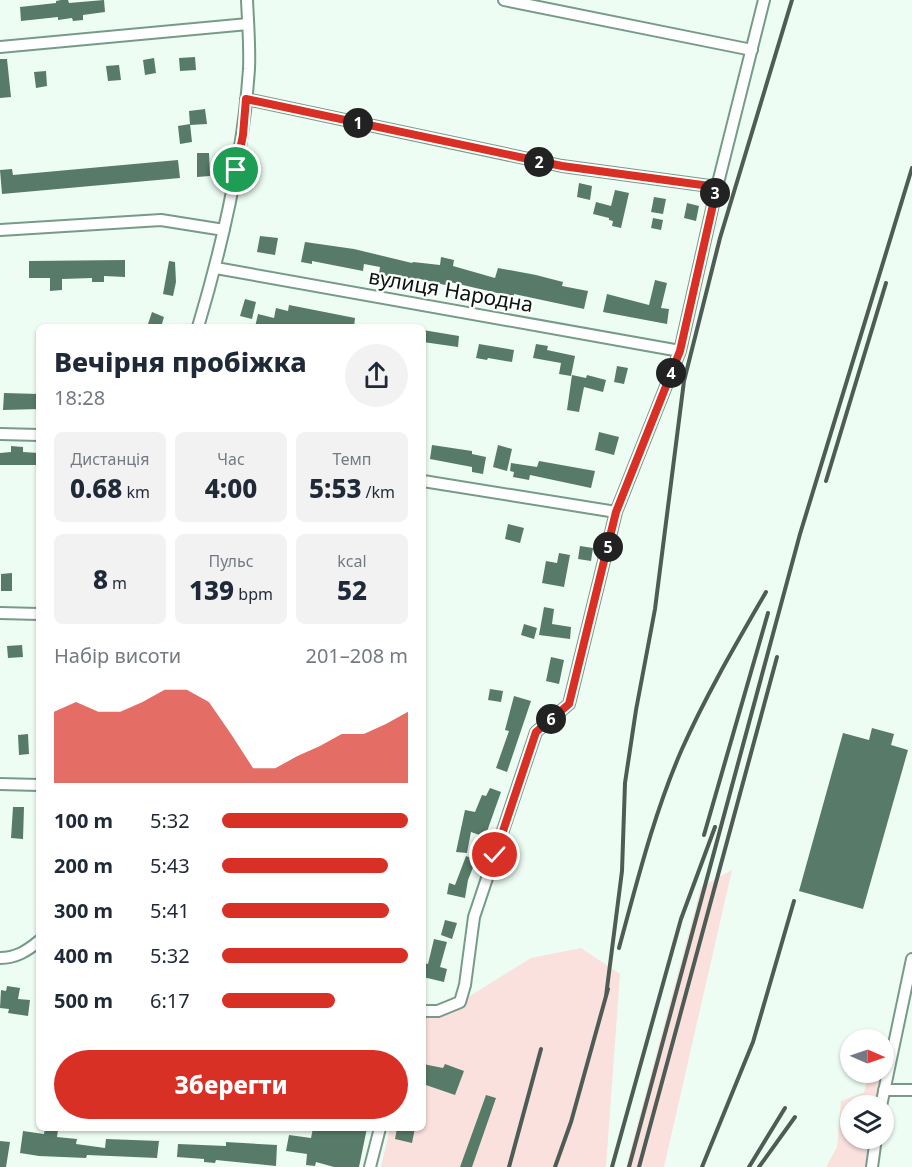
<!DOCTYPE html>
<html lang="uk">
<head>
<meta charset="utf-8">
<style>
  :root { --surface:#fff; --page:#f2f2f3; --text:#1f2937; --muted:#747a83; --accent:#d93025 }
  body { margin:0; font-family:"Noto Sans",sans-serif; background:var(--page); color:var(--text); height:100vh; display:flex; flex-direction:column; font-size:22px; white-space:nowrap }
  * { box-sizing:border-box; margin:0 }
  p { font-size:20px; color:var(--muted) }
  .icon { flex:none; width:33px; height:33px; fill:none; stroke:currentColor; stroke-width:2; stroke-linecap:round; stroke-linejoin:round }
  .map { position:relative; flex:1; overflow:hidden }
  .sheet { position:absolute; left:36px; top:324px; width:390px; height:807px; display:flex; flex-direction:column; background:var(--surface); border-radius:9px; box-shadow:0 2px 4px #0004 }
  .sheet>* { flex:none }
  .needle { width:39px; rotate:92deg }
  .controls { position:absolute; left:840px; top:1029px; display:grid; gap:12px }
  .controls a { display:grid; place-items:center; width:54px; height:54px; border-radius:50%; background:var(--surface); box-shadow:0 2px 4px #0004; font-size:30px }
  .pin { position:absolute; display:grid; place-items:center; width:51px; height:51px; color:#fff; margin:-26px; border:3px solid #fff; border-radius:50%; box-shadow:0 2px 6px #0007 }
  .km { position:absolute; width:30px; height:30px; margin:-15px; border-radius:50%; background:#222; color:#fff; font-size:16px; line-height:30px; text-align:center }
  .round { display:grid; place-items:center; flex:none; width:63px; height:63px; border-radius:32px; background:var(--page) }
  .summary { display:flex; align-items:center; justify-content:space-between; height:102px; padding:0 18px }
  h1 { font-size:27px; font-weight:800; line-height:45px }
  .stats { display:grid; grid-template-columns:repeat(3,1fr); gap:9px; height:102px; padding:6px 18px }
  .stats div { display:grid; align-content:center; border-radius:9px; background:var(--page); text-align:center }
  .stats b { font-size:26px; font-weight:800 }
  .stats small { font-size:16px; font-weight:400 }
  .stats p { font-size:16px }
  .chart { height:168px; padding:12px 18px }
  .chart p { display:flex; justify-content:space-between }
  .chart svg { width:100%; height:108px; margin-top:6px; fill:var(--accent); opacity:.7 }
  .action { display:flex; gap:12px; margin-top:auto; padding:12px 18px }
  .action a { flex:1; height:69px; border-radius:36px; background:var(--accent); color:#fff; font-size:24px; font-weight:800; line-height:69px; text-align:center }
  ul { padding:0 18px; list-style:none; font-size:20px }
  li { display:grid; grid-template-columns:96px 72px 1fr; align-items:center; height:45px }
  li i { height:15px; border-radius:8px; background:var(--accent) }
  .map>svg:first-child { display:block }
  .green { fill:#fbe1dd }
  .building { fill:#577b68 }
  .lines { fill:none; stroke-linecap:round; stroke-linejoin:round }
  .minor-casing { stroke:#779b88; stroke-width:14 }
  .minor { stroke:#fff; stroke-width:10 }
  .rail { stroke:#4e5c55; stroke-width:4 }
  .route-casing { stroke:#fff; stroke-width:12 }
  .route { stroke:#d93025; stroke-width:8 }
  .labels { text-anchor:middle; dominant-baseline:central; stroke-width:4.5; stroke-linejoin:round; paint-order:stroke }
  .street-label { font-size:21px; fill:#08160f; stroke:#fff }
</style>
</head>
<body>
<div class="map">
<svg width="912" height="1167" viewBox="0 0 912 1167">
  <rect width="100%" height="100%" fill="#eefdf4"/>
  <!-- green -->
  <path class="green" d="M 732,870 L 664,1167 L 626,1167 L 701,887 Z
    M 581,948 L 620,974 L 606,1167 L 381,1167 L 390,1128 L 423,1128 L 423,1010 L 460,1002 L 531,958 Z
    M 869,1073 L 881,1073 L 876,1105 L 850,1106 L 850,1138 L 870,1139 L 865,1167 L 826,1167 L 837,1147 L 841,1101 L 864,1092 Z"/>
  <!-- building -->
  <path class="building" d="M 61,0 L 68,0 L 69,3 L 104,0 L 105,12 L 83,15 L 83,20 L 73,21 L 72,18 L 58,20 L 58,17 L 21,21 L 20,7 L 56,3 L 56,1 Z
    M 195,57 L 196,70 L 180,71 L 179,58 Z
    M 154,58 L 156,73 L 145,75 L 143,60 Z
    M 0,59 L 7,59 L 11,97 L 0,98 Z
    M 119,65 L 121,80 L 108,81 L 106,66 Z
    M 46,71 L 47,86 L 36,88 L 34,72 Z
    M 205,109 L 207,124 L 190,125 L 189,111 Z
    M 190,124 L 192,142 L 180,144 L 178,126 Z
    M 197,153 L 209,153 L 210,176 L 197,177 Z
    M 178,160 L 180,178 L 2,194 L 0,170 L 12,169 L 13,175 Z
    M 579,183 L 592,186 L 590,200 L 577,197 Z
    M 615,190 L 629,193 L 621,228 L 612,226 L 613,221 L 609,220 L 609,218 L 593,214 L 596,202 L 611,206 Z
    M 654,197 L 666,199 L 663,214 L 651,212 Z
    M 687,203 L 699,206 L 696,221 L 684,218 Z
    M 653,218 L 663,220 L 661,230 L 651,228 Z
    M 260,236 L 278,238 L 275,255 L 257,252 Z
    M 305,242 L 354,249 L 412,263 L 413,262 L 440,265 L 441,257 L 454,260 L 453,266 L 495,278 L 498,268 L 536,275 L 563,282 L 562,286 L 588,291 L 584,309 L 514,294 L 514,297 L 450,282 L 449,286 L 420,279 L 392,277 L 379,274 L 380,267 L 364,264 L 363,271 L 312,261 L 312,264 L 301,262 Z
    M 125,260 L 125,277 L 104,276 L 104,282 L 92,282 L 92,278 L 62,279 L 62,290 L 50,291 L 50,278 L 29,278 L 29,261 Z
    M 169,261 L 175,262 L 176,282 L 173,296 L 163,294 Z
    M 655,280 L 667,283 L 661,308 L 669,309 L 667,324 L 603,312 L 607,294 L 649,305 Z
    M 245,299 L 256,302 L 252,319 L 240,316 Z
    M 289,305 L 355,318 L 354,327 L 255,327 L 258,314 L 274,318 L 276,308 L 288,311 Z
    M 152,312 L 164,317 L 161,327 L 147,327 Z
    M 423,330 L 459,336 L 458,347 L 423,342 Z
    M 479,344 L 514,350 L 512,362 L 488,358 L 487,360 L 476,358 Z
    M 536,344 L 548,346 L 547,350 L 575,356 L 571,376 L 559,374 L 561,363 L 533,358 Z
    M 617,366 L 628,368 L 624,384 L 614,382 Z
    M 572,375 L 586,378 L 587,375 L 606,380 L 603,392 L 584,387 L 579,412 L 567,410 Z
    M 4,393 L 39,394 L 39,409 L 3,410 Z
    M 599,432 L 619,437 L 614,455 L 595,450 Z
    M 432,445 L 472,451 L 472,454 L 486,457 L 483,474 L 472,472 L 472,467 L 430,459 Z
    M 498,445 L 512,449 L 507,471 L 493,467 Z
    M 11,446 L 23,447 L 23,452 L 39,453 L 39,465 L 0,465 L 0,453 L 11,452 Z
    M 539,461 L 595,471 L 591,488 L 530,475 L 529,480 L 513,477 L 514,472 L 510,471 L 511,463 L 537,467 Z
    M 508,524 L 524,528 L 520,543 L 505,539 Z
    M 580,546 L 593,548 L 591,561 L 578,559 Z
    M 559,553 L 570,555 L 564,587 L 542,583 L 546,561 L 557,563 Z
    M 12,573 L 12,591 L 1,591 L 1,574 Z
    M 544,607 L 554,609 L 552,624 L 571,627 L 570,639 L 539,635 Z
    M 524,624 L 537,628 L 534,639 L 521,635 Z
    M 22,645 L 23,657 L 8,658 L 7,646 Z
    M 551,657 L 564,660 L 559,684 L 546,681 Z
    M 490,689 L 503,691 L 501,702 L 488,700 Z
    M 514,696 L 531,701 L 507,772 L 496,768 L 509,731 L 505,730 Z
    M 872,728 L 894,734 L 891,745 L 908,750 L 863,909 L 799,891 L 843,733 L 869,740 Z
    M 28,734 L 29,754 L 19,755 L 18,735 Z
    M 490,788 L 501,792 L 485,837 L 471,832 L 467,853 L 456,852 L 465,810 L 475,812 L 482,795 L 486,796 Z
    M 13,807 L 24,807 L 23,839 L 11,838 Z
    M 466,856 L 476,860 L 468,880 L 465,898 L 447,894 L 449,883 L 455,885 Z
    M 445,920 L 457,923 L 452,939 L 441,935 Z
    M 434,939 L 447,942 L 440,967 L 447,969 L 444,982 L 423,977 L 424,963 L 428,964 Z
    M 7,986 L 20,988 L 18,999 L 30,1000 L 28,1016 L 8,1013 L 9,1009 L 0,1008 L 1,990 L 6,991 Z
    M 423,1064 L 443,1068 L 445,1064 L 464,1071 L 455,1095 L 423,1084 Z
    M 486,1095 L 496,1098 L 472,1167 L 460,1167 Z
    M 45,1128 L 58,1130 L 57,1137 L 77,1139 L 76,1144 L 105,1148 L 106,1139 L 159,1141 L 157,1158 L 87,1155 L 86,1158 L 39,1156 L 20,1153 L 23,1131 L 44,1134 Z
    M 313,1128 L 367,1128 L 359,1167 L 334,1167 L 316,1162 L 315,1166 L 306,1165 L 307,1154 L 286,1151 L 289,1135 L 311,1138 Z
    M 397,1128 L 415,1128 L 412,1143 L 395,1139 Z
    M 0,1141 L 10,1142 L 6,1167 L 0,1167 Z
    M 226,1142 L 277,1145 L 276,1166 L 216,1160 L 215,1163 L 204,1162 L 204,1159 L 177,1157 L 178,1144 L 226,1146 Z"/>
  <g class="lines">
    <defs>
      <path id="minor" d="M 504,0 L 752,50
        M 0,47 L 248,24
        M 246,99 L 562,166 L 717,187
        M 0,230 L 161,220 L 224,230
        M 216,268 L 680,351
        M 198,327 C 223,243 243,157 249,69 C 250,46 248,23 247,0
        M 0,434 L 39,435
        M 423,481 L 616,512
        M 0,613 L 39,614
        M 0,784 L 39,785
        M 0,958 C 16,958 27,951 39,941
        M 423,1011 L 438,1011 L 460,1002 L 465,985 L 474,917 L 536,732 L 569,704 L 616,512 L 680,351 L 717,187 L 764,0
        M 884,1090 L 912,1090
        M 881,1106 L 912,959
        M 370,1167 L 380,1128
        M 872,1167 L 876,1138"/>
    </defs>
    <!-- minor casing -->
    <use href="#minor" class="minor-casing"/>
    <!-- minor -->
    <use href="#minor" class="minor"/>
    <!-- rail -->
    <path class="rail" d="M 826,481 L 886,283
      M 704,835 L 768,613
      M 619,948 C 637,882 654,813 682,749 C 706,695 736,644 766,592
      M 606,996 L 622,871 L 625,783 L 636,710 L 655,609 L 684,381 L 720,238 L 792,0
      M 509,1167 L 541,1049
      M 555,1167 L 571,1122 L 608,989
      M 612,1167 L 681,919 L 715,827
      M 629,1167 L 800,534 L 912,168
      M 639,1167 L 777,657
      M 702,1167 L 753,1042 L 794,901
      M 749,1167 L 785,1108
      M 759,1167 L 795,1117"/>
  </g>
  <g class="lines">
    <defs>
      <path id="route" d="M 236,170 L 243,135 L 246,99 L 562,166 L 717,187 L 680,351 L 616,512 L 569,704 L 536,732 L 495,855"/>
    </defs>
    <!-- route casing -->
    <use href="#route" class="route-casing"/>
    <!-- route -->
    <use href="#route" class="route"/>
  </g>
  <g class="labels">
    <!-- street labels -->
    <g class="street-label">
      <text transform="translate(451 290) rotate(10)">вулиця Народна</text>
    </g>
  </g>
</svg>
<div class="controls">
<a><svg class="needle" viewBox="-14 -14 28 28"><path d="M0-13l5 13h-10z" fill="#e53935"/><path d="M0 13l5-13h-10z" fill="#747a83"/></svg></a>
<a><svg class="icon" aria-label="layers" viewBox="0 0 24 24"><path d="M12 4l9 5-9 5-9-5zM3 14l9 5 9-5"/></svg></a>
</div>
<div class="pin" style="left:236px;top:170px;background:#1e9e55"><svg class="icon" aria-label="arrive" viewBox="0 0 24 24"><path d="M6 21V4h12l-3 4 3 4H6"/></svg></div>
<div class="pin" style="left:495px;top:855px;background:#d93025"><svg class="icon" aria-label="check" viewBox="0 0 24 24"><path d="M5 12l5 5 9-10"/></svg></div>
<b class="km" style="left:358px;top:123px">1</b>
<b class="km" style="left:539px;top:162px">2</b>
<b class="km" style="left:715px;top:193px">3</b>
<b class="km" style="left:671px;top:373px">4</b>
<b class="km" style="left:608px;top:547px">5</b>
<b class="km" style="left:551px;top:719px">6</b>
<section class="sheet">
<div class="summary"><div><h1>Вечірня пробіжка</h1><p>18:28</p></div><a class="round"><svg class="icon" aria-label="share" viewBox="0 0 24 24"><path d="M12 15V3M7 8l5-5 5 5M5 13v7h14v-7"/></svg></a></div>
<div class="stats">
<div><p>Дистанція</p><b>0.68<small> km</small></b></div>
<div><p>Час</p><b>4:00</b></div>
<div><p>Темп</p><b>5:53<small> /km</small></b></div>
</div>
<div class="stats">
<div><b>8<small> m</small></b></div>
<div><p>Пульс</p><b>139<small> bpm</small></b></div>
<div><p>kcal</p><b>52</b></div>
</div>
<div class="chart"><p><span>Набір висоти</span>201–208 m</p>
<svg viewBox="0 0 160 44" preserveAspectRatio="none"><path d="M0 44V15L10 11L20 15L30 15L40 11L50 6L60 6L70 11L80 24L90 38L100 38L110 33L120 29L130 24L140 24L150 20L160 15V44z"/></svg>
</div>
<ul>
<li><b>100 m</b>5:32<i style="width:100%"></i></li>
<li><b>200 m</b>5:43<i style="width:89%"></i></li>
<li><b>300 m</b>5:41<i style="width:90%"></i></li>
<li><b>400 m</b>5:32<i style="width:100%"></i></li>
<li><b>500 m</b>6:17<i style="width:61%"></i></li>
</ul>
<div class="action"><a>Зберегти</a></div>
</section>
</div>
</body>
</html>
